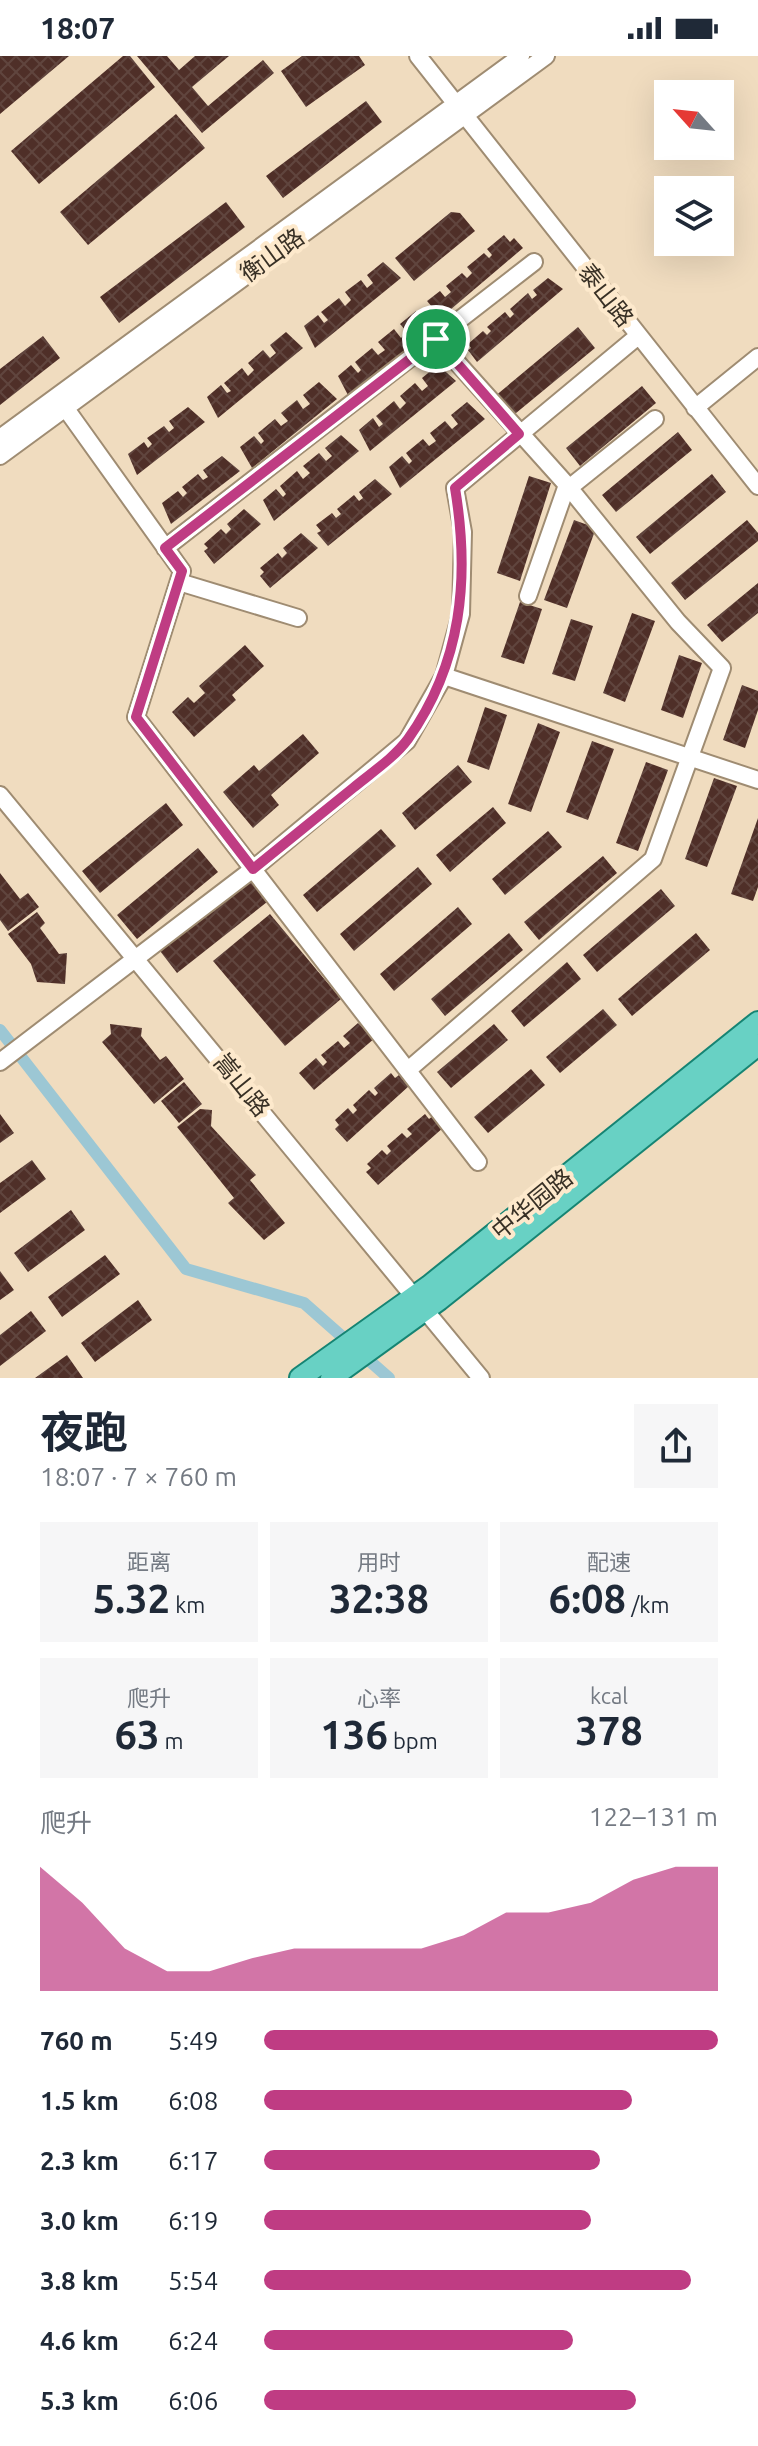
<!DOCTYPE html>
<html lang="zh">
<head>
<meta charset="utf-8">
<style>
  :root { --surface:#fff; --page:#f6f6f7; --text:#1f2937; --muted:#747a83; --accent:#bf3c83 }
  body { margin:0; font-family:Ubuntu,"Noto Sans SC",sans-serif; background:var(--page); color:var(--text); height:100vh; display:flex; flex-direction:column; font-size:30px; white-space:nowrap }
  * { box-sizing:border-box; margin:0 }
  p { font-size:26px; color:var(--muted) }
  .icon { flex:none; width:44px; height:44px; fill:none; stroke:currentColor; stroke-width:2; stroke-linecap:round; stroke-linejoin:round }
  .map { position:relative; height:1322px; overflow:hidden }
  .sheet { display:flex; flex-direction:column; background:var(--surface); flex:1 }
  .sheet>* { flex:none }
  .needle { width:52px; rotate:297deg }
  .fabs { position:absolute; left:654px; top:24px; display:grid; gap:16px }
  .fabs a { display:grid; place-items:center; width:80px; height:80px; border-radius:0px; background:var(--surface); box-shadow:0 8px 32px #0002; font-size:40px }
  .pin { position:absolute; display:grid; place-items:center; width:68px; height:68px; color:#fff; margin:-34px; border:4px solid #fff; border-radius:50%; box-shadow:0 2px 8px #0007 }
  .round { display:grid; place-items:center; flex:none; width:84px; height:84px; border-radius:0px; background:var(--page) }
  .overview { display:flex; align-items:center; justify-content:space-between; height:136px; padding:0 40px }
  h1 { font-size:44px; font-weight:700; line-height:60px }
  .figures { display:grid; grid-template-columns:repeat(3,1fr); gap:12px; height:136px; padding:8px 40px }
  .figures div { display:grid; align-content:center; border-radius:0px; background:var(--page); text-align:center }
  .figures b { font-size:40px; font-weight:700 }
  .figures small { font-size:22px; font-weight:400 }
  .figures p { font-size:22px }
  .chart { height:224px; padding:16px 40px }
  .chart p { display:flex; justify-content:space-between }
  .chart svg { width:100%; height:144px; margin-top:8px; fill:var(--accent); opacity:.7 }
  ul { padding:0 40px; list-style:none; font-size:26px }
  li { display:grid; grid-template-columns:128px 96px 1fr; align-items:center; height:60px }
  li i { height:20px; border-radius:10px; background:var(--accent) }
  .status { display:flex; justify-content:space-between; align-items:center; height:56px; padding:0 40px; background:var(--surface); direction:ltr }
  .status svg { height:22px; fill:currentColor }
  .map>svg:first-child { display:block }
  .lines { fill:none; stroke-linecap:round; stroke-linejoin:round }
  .canal { stroke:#9cc7d4; stroke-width:12 }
  .building { fill:url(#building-cross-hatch) }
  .minor-casing { stroke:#9f8c72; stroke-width:20 }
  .major-casing { stroke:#168473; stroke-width:24 }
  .minor { stroke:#fff; stroke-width:16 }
  .major { stroke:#68d1c4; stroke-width:20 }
  .route-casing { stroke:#fff; stroke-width:16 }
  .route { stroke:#bf3c83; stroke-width:10 }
  .labels { text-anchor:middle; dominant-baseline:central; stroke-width:8; stroke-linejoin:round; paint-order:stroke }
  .street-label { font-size:24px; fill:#383025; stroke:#fde9cc }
</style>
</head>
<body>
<div class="status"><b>18:07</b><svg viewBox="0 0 49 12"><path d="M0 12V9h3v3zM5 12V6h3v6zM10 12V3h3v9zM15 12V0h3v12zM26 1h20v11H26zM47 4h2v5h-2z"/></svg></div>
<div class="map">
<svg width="758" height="1322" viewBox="0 0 758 1322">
  <defs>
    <pattern id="building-cross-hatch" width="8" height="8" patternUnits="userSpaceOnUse" patternTransform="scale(2)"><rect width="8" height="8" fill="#4f2f28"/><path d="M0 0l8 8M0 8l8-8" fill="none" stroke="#60453e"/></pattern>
  </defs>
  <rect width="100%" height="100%" fill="#f0dcbf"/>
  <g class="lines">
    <!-- canal -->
    <path class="canal" d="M 0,974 L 186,1213 L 304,1247 L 389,1322"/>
  </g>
  <!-- building -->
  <path class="building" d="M 0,0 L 69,0 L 0,58 Z
    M 123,0 L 130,0 L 155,31 L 39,128 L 11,95 Z
    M 137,0 L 167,0 L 179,14 L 195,0 L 229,0 L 192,31 L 208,50 L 263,4 L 274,17 L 202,77 Z
    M 302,0 L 359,0 L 365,9 L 306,51 L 281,15 Z
    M 366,45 L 382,66 L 283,142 L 266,120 Z
    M 176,58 L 205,92 L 88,189 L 60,156 Z
    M 226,146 L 245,171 L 119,267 L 100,241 Z
    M 451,156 L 460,157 L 475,175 L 414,225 L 395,202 Z
    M 504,179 L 510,186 L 514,182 L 523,192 L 437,265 L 428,255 L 433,252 L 427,245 L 440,235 L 445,241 L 451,236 L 446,230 L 462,217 L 467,222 L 472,217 L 467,211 L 484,197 L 489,202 L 492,199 L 487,193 Z
    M 383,206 L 401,222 L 315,292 L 304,270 L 318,259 L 324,267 L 328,264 L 321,256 L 339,242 L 345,250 L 351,244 L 345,236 L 361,224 L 367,232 L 373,227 L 367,219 Z
    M 548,222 L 563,233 L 477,306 L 468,294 L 471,292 L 468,288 L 483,275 L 487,279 L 491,275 L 487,271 L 505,256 L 510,262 L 514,258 L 510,253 L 528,237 L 532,243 L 537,239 L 533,234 Z
    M 416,255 L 434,271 L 349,341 L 338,320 L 351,309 L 358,317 L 361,314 L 355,306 L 372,292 L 378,299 L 385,294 L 378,286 L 394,273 L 401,282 L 407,276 L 400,268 Z
    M 578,271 L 595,292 L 510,362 L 494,341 Z
    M 286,276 L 303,292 L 218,362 L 207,341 L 221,329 L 227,337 L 231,335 L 224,327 L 242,312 L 248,320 L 254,314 L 248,307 L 263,294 L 270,302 L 276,297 L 270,289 Z
    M 43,280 L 60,302 L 0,349 L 0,313 Z
    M 438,309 L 456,325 L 370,395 L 359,374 L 373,362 L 379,371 L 383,368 L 376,360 L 394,345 L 400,353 L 406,347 L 400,340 L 415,327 L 422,335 L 428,330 L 422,322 Z
    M 319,326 L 337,343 L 252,412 L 240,391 L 254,380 L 261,388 L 264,385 L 258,377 L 275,363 L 281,370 L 288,365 L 281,357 L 297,344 L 303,353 L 310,348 L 303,339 Z
    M 642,330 L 656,347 L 580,410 L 566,392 Z
    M 467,346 L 485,363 L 400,432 L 389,411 L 402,400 L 409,408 L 412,405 L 406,397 L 423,383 L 429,390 L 436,385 L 430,377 L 445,365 L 452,373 L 458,368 L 451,359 Z
    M 188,351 L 205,366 L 137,419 L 128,398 L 144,386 L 148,392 L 152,388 L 147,382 L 164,370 L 169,376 L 174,372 L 169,365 Z
    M 678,376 L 692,394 L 616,456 L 602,439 Z
    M 341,379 L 359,395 L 274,465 L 263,444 L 276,433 L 283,441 L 286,438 L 280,430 L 297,415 L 303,423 L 310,417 L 303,410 L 319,397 L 326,405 L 332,400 L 325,392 Z
    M 222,400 L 240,415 L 171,468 L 162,447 L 178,435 L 183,441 L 187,437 L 182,431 L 198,418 L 203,424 L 208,421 L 203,414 Z
    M 712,418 L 726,436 L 650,498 L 636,481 Z
    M 529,420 L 551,427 L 520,525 L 497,517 Z
    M 375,423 L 392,438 L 328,490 L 317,477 L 321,475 L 316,469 L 332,457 L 336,462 L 341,458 L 337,453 L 354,439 L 359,445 L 363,442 L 359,436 Z
    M 244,453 L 261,468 L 214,508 L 204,495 L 208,492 L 204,488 L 221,473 L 226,478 L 231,473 L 227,468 Z
    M 574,464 L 596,472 L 567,552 L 544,544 Z
    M 747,464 L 758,477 L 758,485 L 685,544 L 671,527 Z
    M 301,477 L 318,492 L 270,532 L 260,520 L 264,516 L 260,512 L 278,497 L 282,502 L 287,497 L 283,492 Z
    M 758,527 L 758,557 L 722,586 L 707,569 Z
    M 520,546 L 542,553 L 524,608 L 501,601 Z
    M 632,557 L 655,565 L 625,646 L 603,637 Z
    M 571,563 L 593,570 L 575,625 L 552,618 Z
    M 245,589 L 264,610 L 232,639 L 236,644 L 194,681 L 172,656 L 188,641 L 194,647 L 205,637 L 199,630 Z
    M 679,599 L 702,607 L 683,662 L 661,654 Z
    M 742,629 L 758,635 L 758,654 L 745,692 L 723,684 Z
    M 485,651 L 507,659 L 489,714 L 467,706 Z
    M 538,667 L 560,676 L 531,756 L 508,748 Z
    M 303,678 L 319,697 L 271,739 L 279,749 L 253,772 L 223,736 L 254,709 L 259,715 Z
    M 592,685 L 614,693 L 588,764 L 566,756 Z
    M 646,706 L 668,714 L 638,795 L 616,787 Z
    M 458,709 L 472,726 L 415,774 L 402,757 Z
    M 714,722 L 737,730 L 707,811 L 685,803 Z
    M 166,747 L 183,769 L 100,837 L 82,815 Z
    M 493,751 L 506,767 L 450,816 L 436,799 Z
    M 758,762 L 758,831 L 753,845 L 731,838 Z
    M 381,773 L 396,790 L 317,856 L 303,839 Z
    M 548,775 L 562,791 L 505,839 L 492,823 Z
    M 198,792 L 218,816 L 137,883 L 117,859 Z
    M 603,800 L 617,817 L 539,884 L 524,866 Z
    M 418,811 L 432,828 L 354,895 L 340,878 Z
    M 0,817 L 20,843 L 28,837 L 39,851 L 8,875 L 0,864 Z
    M 250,824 L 267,846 L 177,917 L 160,895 Z
    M 661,833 L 675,850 L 597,916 L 583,899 Z
    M 458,851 L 472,868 L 394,935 L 380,918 Z
    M 37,856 L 45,867 L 40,872 L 59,898 L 67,897 L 65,928 L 37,926 L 31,908 L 8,878 Z
    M 270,858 L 341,943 L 285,990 L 213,905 Z
    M 509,877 L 523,894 L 445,960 L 431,943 Z
    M 696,877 L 710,894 L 632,960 L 618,943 Z
    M 567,906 L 581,923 L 524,971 L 511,955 Z
    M 603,953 L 617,969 L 560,1017 L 546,1001 Z
    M 358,967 L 375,982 L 314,1034 L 299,1017 L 316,1002 L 323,1010 L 327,1006 L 321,999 L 338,985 L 344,992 L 350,987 L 343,980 Z
    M 110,968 L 142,972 L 141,980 L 160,1004 L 166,1000 L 184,1023 L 154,1048 L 102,986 L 111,978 Z
    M 494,968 L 508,984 L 451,1032 L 437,1016 Z
    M 531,1013 L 545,1029 L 488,1077 L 474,1061 Z
    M 391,1017 L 395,1022 L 399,1019 L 409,1030 L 347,1086 L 335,1073 L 339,1069 L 335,1064 L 348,1052 L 353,1058 L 357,1054 L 353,1049 L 369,1034 L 375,1040 L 378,1037 L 374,1032 Z
    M 184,1026 L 202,1048 L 179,1067 L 161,1045 Z
    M 200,1053 L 212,1054 L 211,1070 L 256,1119 L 250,1124 L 285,1167 L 264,1184 L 228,1147 L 234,1142 L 177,1071 Z
    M 0,1058 L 14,1077 L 0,1087 Z
    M 425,1058 L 429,1063 L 434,1059 L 444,1071 L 378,1129 L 366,1116 L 371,1112 L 367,1108 L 382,1094 L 387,1099 L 391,1095 L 387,1090 L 402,1077 L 407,1082 L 412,1078 L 407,1073 Z
    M 32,1104 L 46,1123 L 0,1157 L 0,1127 Z
    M 71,1154 L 85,1174 L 28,1216 L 14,1197 Z
    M 105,1199 L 120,1218 L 62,1261 L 48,1241 Z
    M 0,1215 L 14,1234 L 0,1244 Z
    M 138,1244 L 152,1264 L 95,1306 L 81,1287 Z
    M 31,1255 L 46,1275 L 0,1310 L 0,1279 Z
    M 67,1299 L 83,1322 L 35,1322 Z"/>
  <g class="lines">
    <defs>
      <path id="minor" d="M 418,0 L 758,430
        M 64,350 L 182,515 L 136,661 L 478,1106
        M 695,352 L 758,301
        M 0,382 L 521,0
        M 0,400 L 546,0
        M 569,432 L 655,363
        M 165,492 L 534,206
        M 179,526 L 298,562
        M 528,540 L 567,429
        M 444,620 L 758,724
        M 0,739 L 481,1322
        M 0,1006 L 253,813 L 407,685 L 444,620 L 461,558 L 463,476 L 455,432 L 638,280
        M 408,1014 L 653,803 L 722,612 L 678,566 L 567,429 L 436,283"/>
      <path id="major" d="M 300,1322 L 429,1230 L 758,966
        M 331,1322 L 439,1244 L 758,989"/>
    </defs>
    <!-- minor casing -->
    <use href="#minor" class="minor-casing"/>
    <!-- major casing -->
    <use href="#major" class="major-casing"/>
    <!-- minor -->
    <use href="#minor" class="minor"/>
    <!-- major -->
    <use href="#major" class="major"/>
  </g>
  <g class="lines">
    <defs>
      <path id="route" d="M 436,283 L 519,378 L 455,432 C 470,522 462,607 408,683 C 394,702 371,717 353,732 C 320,759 286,786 253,813 L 136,661 L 182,515 L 165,492 Z"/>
    </defs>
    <!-- route casing -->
    <use href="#route" class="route-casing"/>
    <!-- route -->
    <use href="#route" class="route"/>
  </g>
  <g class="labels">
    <!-- street labels -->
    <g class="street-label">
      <text transform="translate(272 199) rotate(-36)">衡山路</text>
      <text transform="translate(606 239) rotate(52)">泰山路</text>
      <text transform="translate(242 1029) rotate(51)">嵩山路</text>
      <text transform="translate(532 1148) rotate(-39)">中华园路</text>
    </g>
  </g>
</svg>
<div class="fabs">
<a><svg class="needle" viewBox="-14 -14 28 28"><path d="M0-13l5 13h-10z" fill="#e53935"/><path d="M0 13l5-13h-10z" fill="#747a83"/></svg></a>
<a><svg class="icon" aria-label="layers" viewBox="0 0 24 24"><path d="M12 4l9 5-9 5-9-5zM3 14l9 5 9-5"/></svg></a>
</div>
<div class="pin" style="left:436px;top:283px;background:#1e9e55"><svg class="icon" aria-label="arrive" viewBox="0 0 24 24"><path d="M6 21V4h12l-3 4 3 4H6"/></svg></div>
</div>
<section class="sheet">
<div class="overview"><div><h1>夜跑</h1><p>18:07 · 7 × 760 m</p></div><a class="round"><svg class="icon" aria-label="share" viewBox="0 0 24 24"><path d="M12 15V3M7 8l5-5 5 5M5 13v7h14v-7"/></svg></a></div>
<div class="figures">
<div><p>距离</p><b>5.32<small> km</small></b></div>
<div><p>用时</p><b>32:38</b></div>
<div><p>配速</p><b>6:08<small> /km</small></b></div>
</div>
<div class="figures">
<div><p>爬升</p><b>63<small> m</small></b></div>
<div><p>心率</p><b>136<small> bpm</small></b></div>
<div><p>kcal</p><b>378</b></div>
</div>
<div class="chart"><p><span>爬升</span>122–131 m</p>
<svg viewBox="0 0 160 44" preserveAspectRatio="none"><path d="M0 44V6L10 17L20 31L30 38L40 38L50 34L60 31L70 31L80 31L90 31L100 27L110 20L120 20L130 17L140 10L150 6L160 6V44z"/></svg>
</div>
<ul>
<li><b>760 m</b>5:49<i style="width:100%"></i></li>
<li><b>1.5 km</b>6:08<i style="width:81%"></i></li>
<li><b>2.3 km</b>6:17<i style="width:74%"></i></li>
<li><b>3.0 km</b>6:19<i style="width:72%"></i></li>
<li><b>3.8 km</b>5:54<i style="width:94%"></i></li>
<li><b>4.6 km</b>6:24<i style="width:68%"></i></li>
<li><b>5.3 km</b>6:06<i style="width:82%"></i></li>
</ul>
</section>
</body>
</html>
